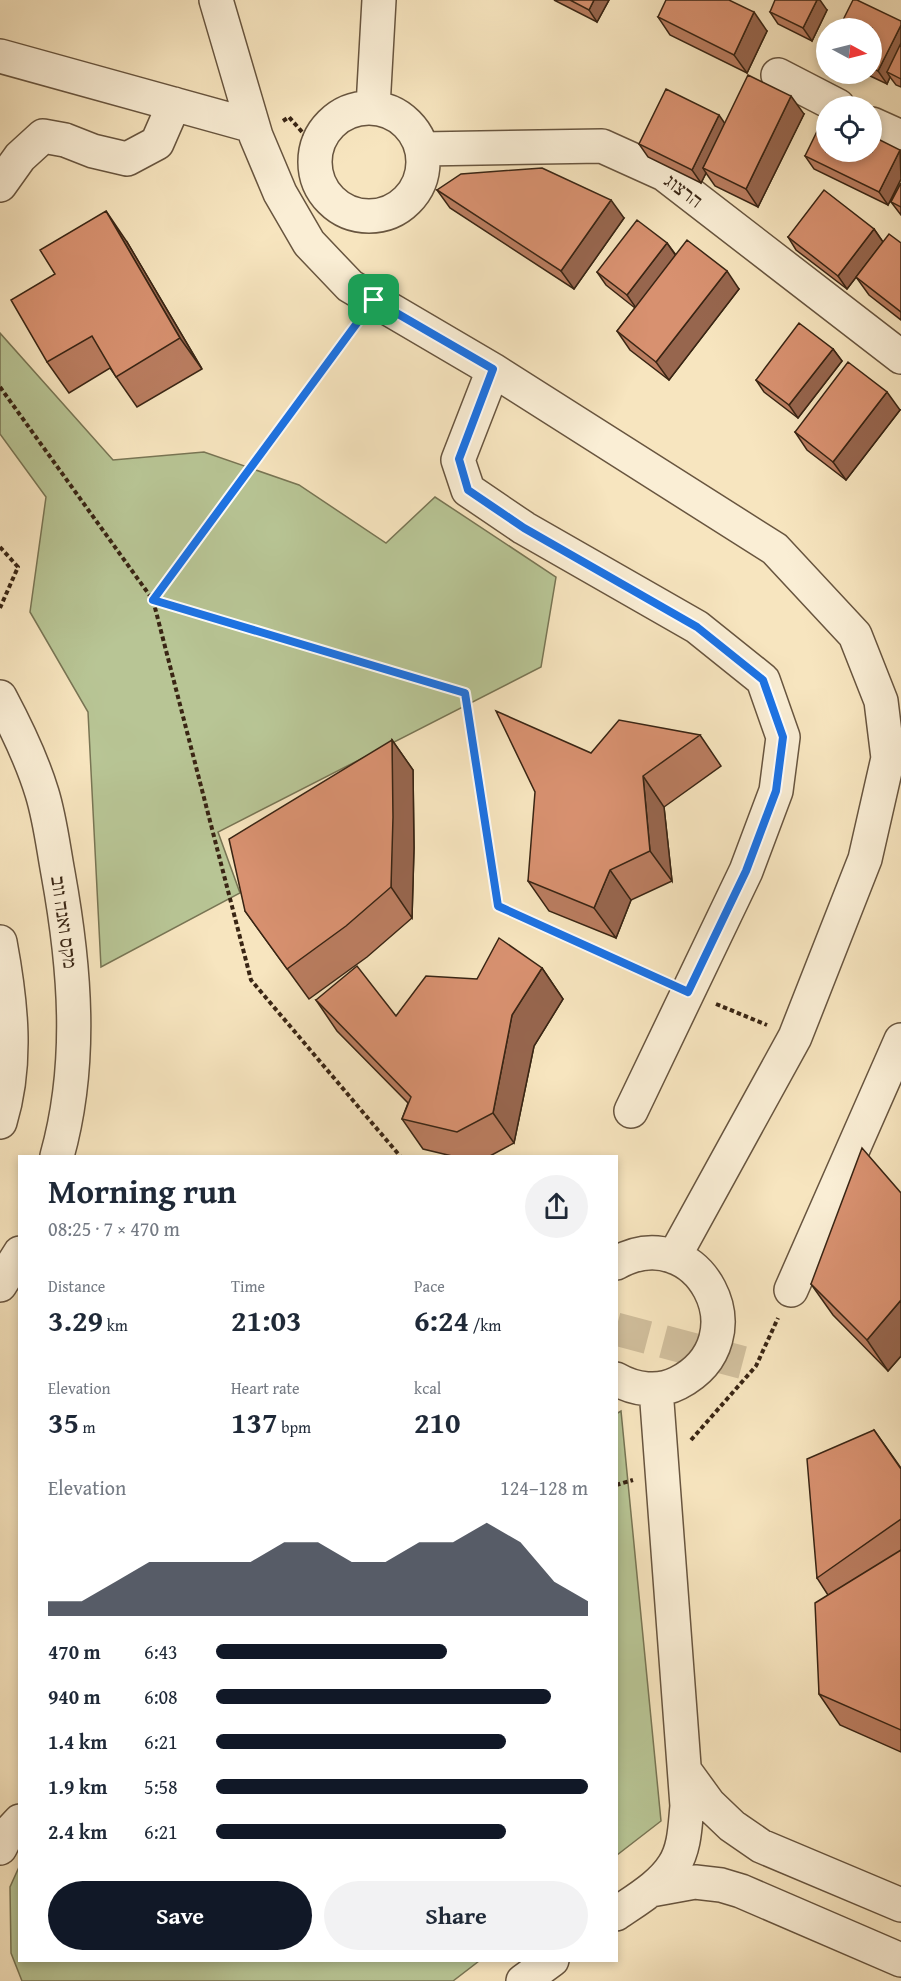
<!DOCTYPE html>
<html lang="en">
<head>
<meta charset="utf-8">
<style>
  :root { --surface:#fff; --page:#f2f2f3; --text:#1f2937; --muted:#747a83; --accent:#111827 }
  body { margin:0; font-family:"Gentium Book Plus","Frank Ruhl Libre",serif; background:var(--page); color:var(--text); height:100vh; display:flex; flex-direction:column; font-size:22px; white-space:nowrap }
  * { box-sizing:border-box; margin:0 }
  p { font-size:20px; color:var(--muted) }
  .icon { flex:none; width:33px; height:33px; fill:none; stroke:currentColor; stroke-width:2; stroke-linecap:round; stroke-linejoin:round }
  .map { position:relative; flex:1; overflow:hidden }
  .side { position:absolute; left:18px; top:1155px; width:600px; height:807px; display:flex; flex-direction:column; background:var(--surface); border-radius:0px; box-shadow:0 3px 9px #0003 }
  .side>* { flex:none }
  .needle { width:39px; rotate:97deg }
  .fabs { position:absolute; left:816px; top:18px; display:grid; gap:12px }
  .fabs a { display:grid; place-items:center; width:66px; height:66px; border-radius:50%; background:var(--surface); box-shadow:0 3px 9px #0003; font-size:30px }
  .pin { position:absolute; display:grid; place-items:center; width:51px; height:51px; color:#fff; margin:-26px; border-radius:12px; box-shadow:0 3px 9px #0006 }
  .round { display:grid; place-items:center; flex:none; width:63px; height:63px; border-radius:32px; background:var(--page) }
  .summary { display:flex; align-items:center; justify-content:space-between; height:102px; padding:0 30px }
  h1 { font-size:33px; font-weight:600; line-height:45px }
  .figures { display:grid; grid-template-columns:repeat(3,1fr); gap:9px; height:102px; padding:6px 30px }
  .figures div { display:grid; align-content:center }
  .figures b { font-size:30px; font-weight:600 }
  .figures small { font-size:16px; font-weight:400 }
  .figures p { font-size:16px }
  .chart { height:168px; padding:12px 30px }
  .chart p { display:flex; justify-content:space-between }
  .chart svg { width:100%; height:108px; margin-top:6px; fill:var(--accent); opacity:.7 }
  .button { display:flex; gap:12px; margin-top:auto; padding:12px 30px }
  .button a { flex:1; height:69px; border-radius:36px; background:var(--accent); color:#fff; font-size:24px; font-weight:600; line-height:69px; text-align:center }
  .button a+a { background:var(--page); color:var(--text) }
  ul { padding:0 30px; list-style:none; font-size:20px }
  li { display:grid; grid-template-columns:96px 72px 1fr; align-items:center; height:45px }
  li i { height:15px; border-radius:8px; background:var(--accent) }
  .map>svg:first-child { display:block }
  .green { fill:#b8c595; stroke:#787554; stroke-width:1.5 }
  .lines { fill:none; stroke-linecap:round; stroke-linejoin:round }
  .minor-tunnel { stroke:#d1bf9d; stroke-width:33; stroke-dasharray:33 16; stroke-linecap:butt }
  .minor-casing { stroke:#68553f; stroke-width:36 }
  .path { stroke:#392514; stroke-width:4; stroke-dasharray:4.5 3; stroke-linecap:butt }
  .minor { stroke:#faeed5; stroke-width:33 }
  .wall { fill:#ba7d60; stroke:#392514; stroke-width:1.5 }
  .shaded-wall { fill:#97664e; stroke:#392514; stroke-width:1.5 }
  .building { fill:#d89170; stroke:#392514; stroke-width:1.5 }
  .route-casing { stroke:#fff; stroke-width:12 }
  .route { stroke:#1a73e8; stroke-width:8 }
  .labels { text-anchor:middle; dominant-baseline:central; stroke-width:5; stroke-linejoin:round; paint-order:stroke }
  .street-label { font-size:20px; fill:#392514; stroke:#faeed5 }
</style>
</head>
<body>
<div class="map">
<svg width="901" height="1981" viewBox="0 0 901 1981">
  <rect width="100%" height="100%" fill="#f7e5bf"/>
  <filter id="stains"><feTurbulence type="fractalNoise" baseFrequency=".00333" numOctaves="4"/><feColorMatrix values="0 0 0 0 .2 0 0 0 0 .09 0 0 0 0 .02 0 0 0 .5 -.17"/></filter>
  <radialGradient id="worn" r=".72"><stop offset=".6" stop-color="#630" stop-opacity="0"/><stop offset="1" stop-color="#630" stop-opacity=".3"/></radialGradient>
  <!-- green -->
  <path class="green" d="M 0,333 L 113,460 L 204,452 L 299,485 L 386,543 L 435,497 L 556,577 L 541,667 L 218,832 L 240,893 L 101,967 L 88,712 L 30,612 L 46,497 L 0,434 Z
    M 621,1411 L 661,1821 L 617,1855 L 616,1414 Z
    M 19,1867 L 20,1960 L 479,1961 L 453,1981 L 22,1981 L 11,1953 L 10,1887 Z"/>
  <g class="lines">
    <!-- minor-tunnel -->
    <path class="minor-tunnel" d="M 616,1329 L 756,1366"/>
    <defs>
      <path id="minor" d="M 216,0 L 256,136 L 280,193 L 309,243 L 350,286 L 493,370 L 775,549 L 855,635 L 881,701 L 888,758 L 865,859 L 795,1037 L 674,1257
        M 0,56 L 253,126
        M 778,75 L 838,106
        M 373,107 L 379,0
        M315 162a54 54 0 1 1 108 0a54 54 0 1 1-108 0Z
        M 872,124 L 901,137
        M 422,149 L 602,146 L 664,174 L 901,357
        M 0,185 L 20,157 L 43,136 L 65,140 L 93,151 L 127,159 L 157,143 L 174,104
        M 493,370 L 458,460 L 468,490 L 524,528 L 697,627 L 763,680 L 783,737 L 776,791 L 746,871 L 631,1111
        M 0,697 C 16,727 32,760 42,793 C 50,819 53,846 58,873 C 75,967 83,1063 57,1156
        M 0,942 C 11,1001 18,1063 0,1122
        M 616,1263 C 698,1217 763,1339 678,1383 C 659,1393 635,1390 616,1379
        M 0,1285 L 20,1253
        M 791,1290 L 901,1040
        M 685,1771 L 709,1804 L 732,1826 L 761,1846 L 901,1905
        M 0,1848 L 6,1836 L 20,1821
        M 651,1890 L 695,1882 L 721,1885 L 741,1891 L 901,1960
        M 616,1914 C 636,1900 661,1886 674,1865 C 685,1848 685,1825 687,1806 L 656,1389
        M 523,1981 L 552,1960"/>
    </defs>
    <!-- minor casing -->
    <use href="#minor" class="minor-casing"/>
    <!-- path -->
    <path class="path" d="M 283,121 L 289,117 L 309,140 L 319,141
      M 356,325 L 153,600 L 466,693 L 498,906 L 660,979
      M 0,387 L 153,600 L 251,980 L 400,1156
      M 0,547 L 18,567 L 0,608
      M 716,1004 L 767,1025
      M 691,1440 L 756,1366 L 778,1318
      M 616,1485 L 633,1480"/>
    <!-- minor -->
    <use href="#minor" class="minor"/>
  </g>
  <!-- wall -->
  <path class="wall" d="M 554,0 L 609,0 L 597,22 Z
    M 827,10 L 812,41 L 778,24 L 770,12 Z
    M 658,17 L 767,31 L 747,73 L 670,35 Z
    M 901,21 L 901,87 L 896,85 L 890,77 L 887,84 L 866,74 L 872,74 L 872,28 Z
    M 804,114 L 758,207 L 715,186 L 706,173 L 701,183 L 648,157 L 639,144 L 724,123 Z
    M 900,150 L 901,179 L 888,205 L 814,169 L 805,156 Z
    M 901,183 L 901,215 L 891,202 Z
    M 437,190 L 624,218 L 574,289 L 450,208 Z
    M 874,229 L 883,242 L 847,289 L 796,250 L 788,237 Z
    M 127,242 L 202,369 L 137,407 L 110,368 L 69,393 L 47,362 Z
    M 667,243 L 676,255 L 739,289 L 669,380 L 630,350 L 617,331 L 635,308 L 606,285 L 597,272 Z
    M 901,243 L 901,320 L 869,295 L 856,277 Z
    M 833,349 L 842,361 L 798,418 L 764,392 L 756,380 Z
    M 900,410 L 846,480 L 807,450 L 795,432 Z
    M 700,735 L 721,766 L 664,807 L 672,881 L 631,900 L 616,938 L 549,911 L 528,881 L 591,753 Z
    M 392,740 L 413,770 L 414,848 L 412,918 L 367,957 L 309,999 L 245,911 Z
    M 542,968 L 563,999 L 534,1046 L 514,1143 L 490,1156 L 452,1156 L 423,1149 L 402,1119 L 408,1103 L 337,1031 L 316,1000 L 396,1016 L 477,979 Z
    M 901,1193 L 901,1356 L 888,1371 L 833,1315 L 811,1284 Z
    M 874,1430 L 901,1468 L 901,1752 L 840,1725 L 819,1694 L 828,1595 L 817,1578 Z"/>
  <!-- shaded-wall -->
  <path class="shaded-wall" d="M 594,0 L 609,0 L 597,22 L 589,10 Z
    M 817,0 L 820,0 L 827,10 L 812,41 L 803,28 Z
    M 754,12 L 767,31 L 747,73 L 734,55 Z
    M 901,25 L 901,55 L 887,72 L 890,77 L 887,84 L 878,71 Z
    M 791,96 L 804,114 L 758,207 L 746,189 Z
    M 719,115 L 728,128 L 703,168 L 706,173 L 701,183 L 692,170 Z
    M 900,150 L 901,179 L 888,205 L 879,192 Z
    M 611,200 L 624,218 L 574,289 L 561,271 Z
    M 106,211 L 127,242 L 202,369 L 180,338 Z
    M 874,229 L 883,242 L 847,289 L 838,276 Z
    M 667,243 L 676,256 L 636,308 L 627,295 Z
    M 727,271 L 739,289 L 669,380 L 656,362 Z
    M 833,349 L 842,361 L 798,418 L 789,405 Z
    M 887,392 L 900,410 L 846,480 L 833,462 Z
    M 392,740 L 413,770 L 414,848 L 412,918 L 391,887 Z
    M 643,776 L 664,807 L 672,881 L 650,851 Z
    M 610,870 L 631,900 L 616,938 L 594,908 Z
    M 542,968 L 563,999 L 534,1046 L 514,1143 L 493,1113 L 512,1015 Z
    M 901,1300 L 901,1356 L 888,1371 L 867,1340 Z"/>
  <!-- building -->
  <path class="building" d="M 570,0 L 594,0 L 589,10 Z
    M 666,0 L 729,0 L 754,12 L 734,55 L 658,17 Z
    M 775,0 L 817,0 L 803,28 L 770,12 Z
    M 853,0 L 857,0 L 901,21 L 901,25 L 878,71 L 872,68 L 872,28 L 839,28 Z
    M 901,43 L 901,79 L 887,72 Z
    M 748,75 L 791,96 L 746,189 L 703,168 Z
    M 666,89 L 719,115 L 692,170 L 639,144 Z
    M 826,113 L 826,152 L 872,152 L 872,136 L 900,150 L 879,192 L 805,156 Z
    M 542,168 L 611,200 L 561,271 L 437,190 L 461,174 Z
    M 901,183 L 901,207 L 891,202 Z
    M 824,190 L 874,229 L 838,276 L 788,237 Z
    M 106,211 L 180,338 L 116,377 L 92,336 L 47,362 L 11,300 L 55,274 L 40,250 Z
    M 637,220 L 667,243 L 627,295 L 597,272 Z
    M 889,234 L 901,243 L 901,312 L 856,277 Z
    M 687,240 L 727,271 L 656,362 L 617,331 Z
    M 799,323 L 833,349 L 789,405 L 756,380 Z
    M 848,362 L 887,392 L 833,462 L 795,432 Z
    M 496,711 L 591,753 L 619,720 L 700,735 L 643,776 L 650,851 L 610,870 L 594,908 L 528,881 L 535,792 Z
    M 392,740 L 393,817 L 391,887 L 346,926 L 287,969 L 245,911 L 229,839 Z
    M 499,938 L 542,968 L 512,1015 L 493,1113 L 457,1132 L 402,1119 L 411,1097 L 316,1000 L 357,966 L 396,1016 L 426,976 L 477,979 Z
    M 862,1148 L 901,1193 L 901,1300 L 867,1340 L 811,1284 Z
    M 874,1430 L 901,1469 L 901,1519 L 817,1578 L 807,1459 Z
    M 901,1550 L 901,1730 L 819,1694 L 815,1603 Z"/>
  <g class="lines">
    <defs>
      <path id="route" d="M 374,300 L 493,369 L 459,459 L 468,490 L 524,528 L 697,627 L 763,680 L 783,737 L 776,791 L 746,871 L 688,992 L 498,906 L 465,693 L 153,600 Z"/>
    </defs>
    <!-- route casing -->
    <use href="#route" class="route-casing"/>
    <!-- route -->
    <use href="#route" class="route"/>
  </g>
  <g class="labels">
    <!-- street labels -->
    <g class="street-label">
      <text transform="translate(684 190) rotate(37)">הרצוג</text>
      <text transform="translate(65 922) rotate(82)">מקס ואנה ווב</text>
    </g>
  </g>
  <rect width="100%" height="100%" filter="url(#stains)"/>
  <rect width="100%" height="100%" fill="url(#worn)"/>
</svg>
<div class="fabs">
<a><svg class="needle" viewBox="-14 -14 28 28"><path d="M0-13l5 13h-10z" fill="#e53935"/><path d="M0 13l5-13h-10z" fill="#747a83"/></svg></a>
<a><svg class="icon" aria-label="locate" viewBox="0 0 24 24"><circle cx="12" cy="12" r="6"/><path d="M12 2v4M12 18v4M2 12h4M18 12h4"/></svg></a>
</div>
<div class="pin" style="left:374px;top:300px;background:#1e9e55"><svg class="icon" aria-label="arrive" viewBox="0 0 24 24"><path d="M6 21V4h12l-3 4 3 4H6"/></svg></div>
<section class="side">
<div class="summary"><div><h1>Morning run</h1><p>08:25 · 7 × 470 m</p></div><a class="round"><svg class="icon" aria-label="share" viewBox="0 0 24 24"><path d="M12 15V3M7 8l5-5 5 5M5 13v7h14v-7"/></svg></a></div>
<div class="figures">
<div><p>Distance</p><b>3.29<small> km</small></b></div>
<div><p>Time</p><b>21:03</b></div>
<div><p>Pace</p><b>6:24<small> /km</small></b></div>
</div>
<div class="figures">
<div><p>Elevation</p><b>35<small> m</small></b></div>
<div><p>Heart rate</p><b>137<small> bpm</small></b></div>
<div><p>kcal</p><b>210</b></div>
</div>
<div class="chart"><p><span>Elevation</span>124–128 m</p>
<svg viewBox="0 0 160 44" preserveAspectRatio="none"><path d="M0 44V38L10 38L20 30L30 22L40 22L50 22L60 22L70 14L80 14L90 22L100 22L110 14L120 14L130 6L140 14L150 30L160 38V44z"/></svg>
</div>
<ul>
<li><b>470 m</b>6:43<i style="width:62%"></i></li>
<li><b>940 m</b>6:08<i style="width:90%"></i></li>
<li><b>1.4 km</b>6:21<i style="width:78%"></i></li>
<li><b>1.9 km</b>5:58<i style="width:100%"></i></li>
<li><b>2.4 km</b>6:21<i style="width:78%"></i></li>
</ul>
<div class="button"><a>Save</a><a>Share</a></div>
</section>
</div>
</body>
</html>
